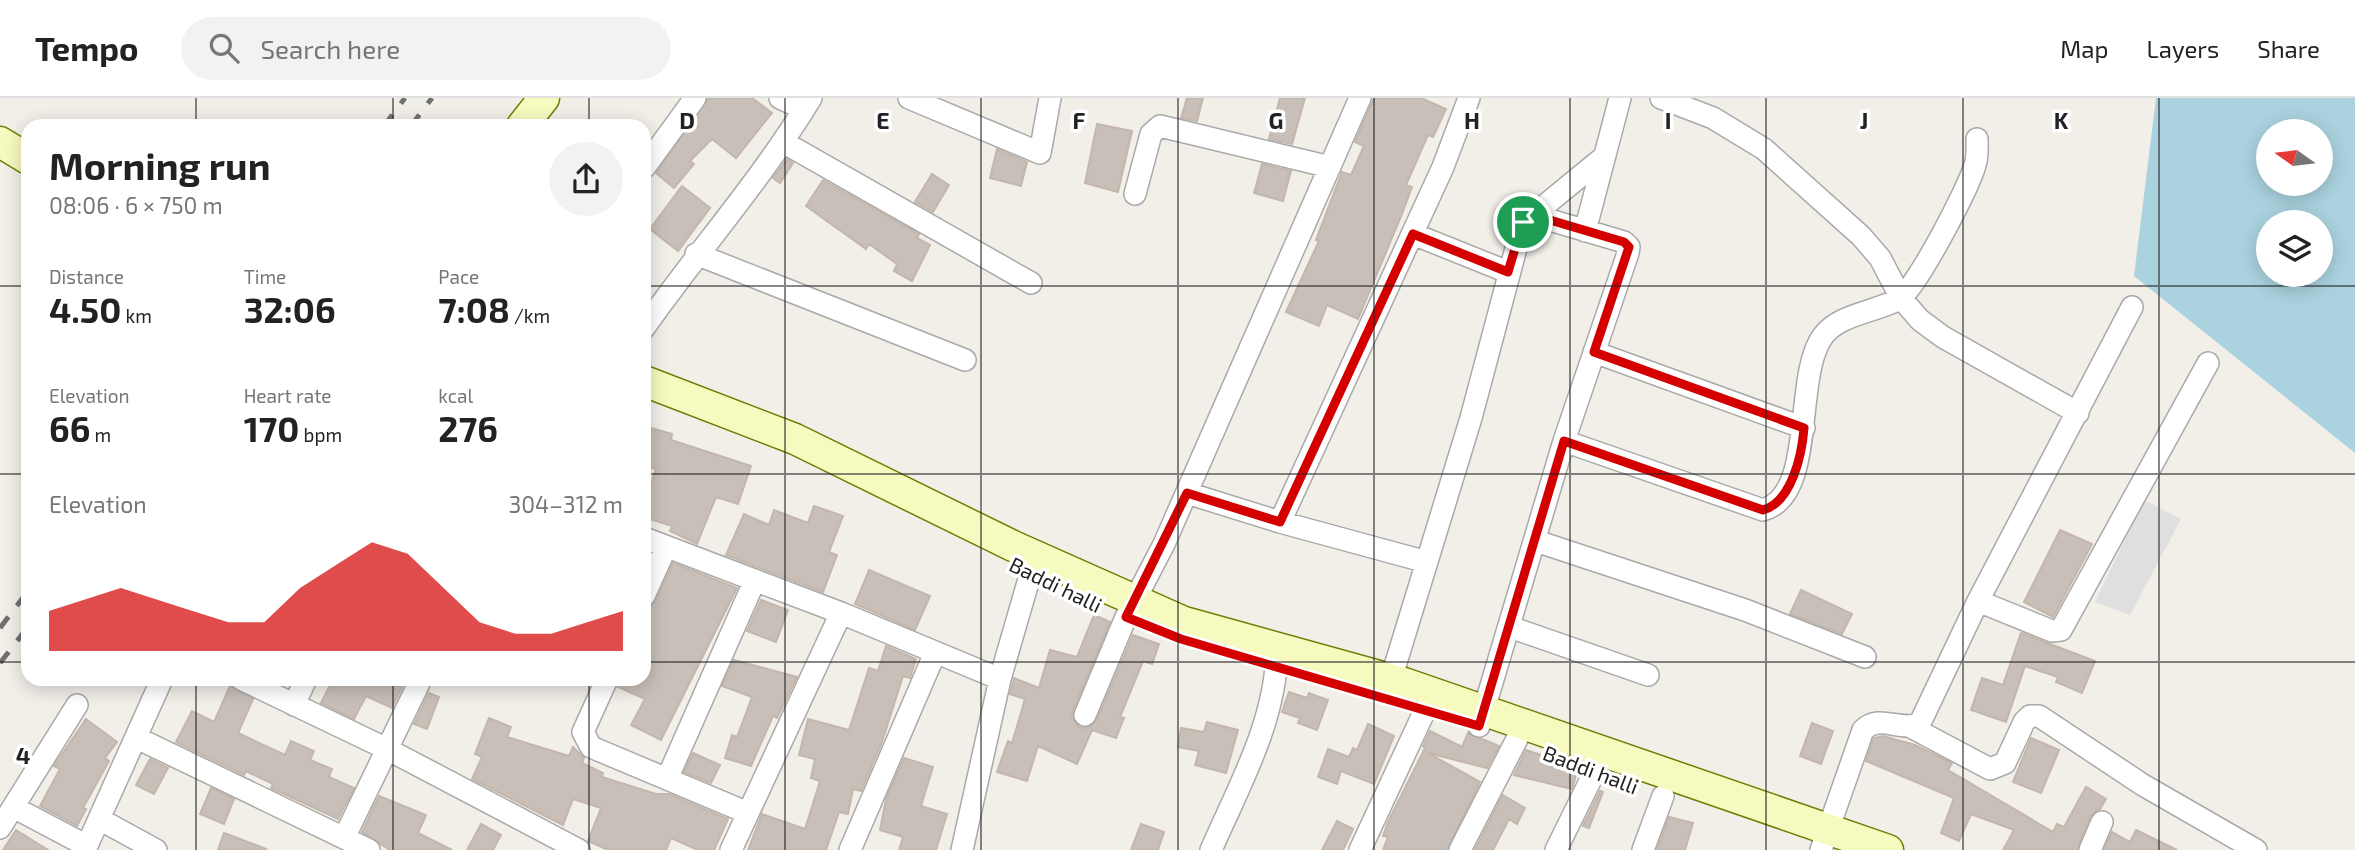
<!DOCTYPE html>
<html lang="en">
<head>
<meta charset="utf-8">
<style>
  :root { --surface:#fff; --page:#f2f2f2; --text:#222; --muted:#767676; --line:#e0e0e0; --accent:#d40000 }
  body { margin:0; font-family:"Exo 2",sans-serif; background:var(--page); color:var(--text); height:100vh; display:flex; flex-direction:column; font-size:26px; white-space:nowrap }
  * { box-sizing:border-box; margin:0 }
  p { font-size:23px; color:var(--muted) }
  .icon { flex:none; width:38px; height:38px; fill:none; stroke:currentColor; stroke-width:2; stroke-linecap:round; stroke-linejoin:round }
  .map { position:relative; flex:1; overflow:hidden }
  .side { position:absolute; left:21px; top:21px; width:630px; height:567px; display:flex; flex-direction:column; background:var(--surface); border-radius:21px; box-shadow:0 4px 18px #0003 }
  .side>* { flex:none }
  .needle { width:46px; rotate:284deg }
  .buttons { position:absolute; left:2256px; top:21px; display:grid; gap:14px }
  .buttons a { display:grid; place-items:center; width:77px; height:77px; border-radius:50%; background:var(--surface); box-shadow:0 4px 18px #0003; font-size:35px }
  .pin { position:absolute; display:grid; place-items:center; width:60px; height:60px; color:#fff; margin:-30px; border:4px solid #fff; border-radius:50%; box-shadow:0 2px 7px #0007 }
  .round { display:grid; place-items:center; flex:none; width:74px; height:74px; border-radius:37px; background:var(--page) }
  .overview { display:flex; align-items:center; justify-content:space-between; height:119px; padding:0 28px }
  h1 { font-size:38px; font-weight:700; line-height:52px }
  .stats { display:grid; grid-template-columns:repeat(3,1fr); gap:10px; height:119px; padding:7px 28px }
  .stats div { display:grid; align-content:center }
  .stats b { font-size:35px; font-weight:700 }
  .stats small { font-size:19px; font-weight:400 }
  .stats p { font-size:19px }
  .chart { height:196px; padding:14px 28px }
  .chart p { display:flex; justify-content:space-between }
  .chart svg { width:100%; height:126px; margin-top:7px; fill:var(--accent); opacity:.7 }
  header { display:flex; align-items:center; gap:42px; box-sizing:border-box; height:98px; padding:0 35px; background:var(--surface); border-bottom:2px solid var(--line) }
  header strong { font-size:33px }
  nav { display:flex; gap:38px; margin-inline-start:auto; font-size:24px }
  .search { width:490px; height:63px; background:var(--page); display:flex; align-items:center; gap:18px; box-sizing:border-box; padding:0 24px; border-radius:38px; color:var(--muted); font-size:26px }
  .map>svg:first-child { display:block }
  .residential { fill:#e0dfdf }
  .water { fill:#aad3df; fill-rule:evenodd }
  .building { fill:#c7bfb8; stroke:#c4b6ab; stroke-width:2 }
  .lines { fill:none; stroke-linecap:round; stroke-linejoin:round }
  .street-casing { stroke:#a9a9a9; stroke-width:24 }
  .secondary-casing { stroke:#707d05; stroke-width:33 }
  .street { stroke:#fff; stroke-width:21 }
  .secondary { stroke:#f7fabf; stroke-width:30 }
  .rail { stroke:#707070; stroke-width:5; stroke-dasharray:14 14; stroke-linecap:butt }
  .route-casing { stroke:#fff; stroke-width:14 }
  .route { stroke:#d40000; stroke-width:9 }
  .grid { fill:none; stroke:#222; stroke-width:2; stroke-opacity:0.55 }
  .labels { text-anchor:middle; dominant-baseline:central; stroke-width:7; stroke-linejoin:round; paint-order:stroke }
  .street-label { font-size:21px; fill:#222; stroke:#fff }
  .grid-label { font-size:23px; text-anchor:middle; font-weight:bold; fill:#222; stroke:#fff; stroke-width:7; stroke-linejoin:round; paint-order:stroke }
</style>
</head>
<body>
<header>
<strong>Tempo</strong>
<div class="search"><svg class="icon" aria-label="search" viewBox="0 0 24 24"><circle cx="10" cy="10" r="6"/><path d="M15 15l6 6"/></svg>Search here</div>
<nav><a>Map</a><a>Layers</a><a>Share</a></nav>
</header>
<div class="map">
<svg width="2355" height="752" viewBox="0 0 2355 752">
  <rect width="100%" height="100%" fill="#f2efe9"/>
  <!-- residential -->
  <path class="residential" d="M 2144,402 L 2181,421 L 2130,517 L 2095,504 Z"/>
  <!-- water -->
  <path class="water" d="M 2156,0 L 2355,0 L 2355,355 L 2134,178 ZM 2268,33 L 2320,33 L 2320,86 L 2268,86 ZM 2268,124 L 2320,124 L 2320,177 L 2268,177 Z"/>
  <!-- building -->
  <path class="building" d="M 708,0 L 752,0 L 772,15 L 736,60 L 712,41 L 690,63 L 694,66 L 674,90 L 656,75 Z
    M 1187,0 L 1203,0 L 1197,23 L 1181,20 Z
    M 1280,0 L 1305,0 L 1292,46 L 1269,41 Z
    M 1374,0 L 1421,0 L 1446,11 L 1433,39 L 1428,37 L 1406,87 L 1412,89 L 1402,116 L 1358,221 L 1327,207 L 1319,228 L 1286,214 L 1319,143 L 1316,142 L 1342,74 L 1351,77 L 1364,48 L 1355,44 Z
    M 1097,26 L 1132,33 L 1118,94 L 1085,85 Z
    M 997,51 L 1027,64 L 1021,88 L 990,80 Z
    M 787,61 L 793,65 L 780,85 L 773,80 Z
    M 1262,66 L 1291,73 L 1283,103 L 1254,95 Z
    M 932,76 L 949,87 L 933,114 L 915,104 Z
    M 823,82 L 919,136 L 917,140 L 930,147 L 912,183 L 894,173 L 897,166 L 869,146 L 866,151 L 806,108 Z
    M 682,88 L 710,110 L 678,153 L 650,131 Z
    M 651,330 L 672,336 L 671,342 L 751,368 L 738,406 L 716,399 L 697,446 L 670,433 L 672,428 L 644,419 L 644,406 L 656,371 L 644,368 L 644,354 Z
    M 814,408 L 843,418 L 829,454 L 837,457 L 823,494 L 726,457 L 744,416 L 769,427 L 774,412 L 808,425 Z
    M 2060,432 L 2092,446 L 2053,519 L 2024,504 Z
    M 673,465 L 737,490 L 661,642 L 631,627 L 645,601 L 618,589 L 620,581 L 644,581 L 644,521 L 648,510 L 656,503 Z
    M 869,472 L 930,498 L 915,532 L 855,506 Z
    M 1801,492 L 1852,516 L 1842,536 L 1790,516 Z
    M 761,502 L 788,512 L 776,544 L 747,533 Z
    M 1094,517 L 1110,524 L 1073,612 L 1072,619 L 1079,629 L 1087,630 L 1097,622 L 1133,537 L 1159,546 L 1152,566 L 1143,563 L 1120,619 L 1124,620 L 1116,640 L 1092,632 L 1077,666 L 1038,648 L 1027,683 L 997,674 L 1008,643 L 1012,645 L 1025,601 L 1010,596 L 1014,580 L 1039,590 L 1050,552 L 1077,559 Z
    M 2021,535 L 2095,563 L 2082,595 L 2056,584 L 2058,579 L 2025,568 L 2006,624 L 1971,612 L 1982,580 L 2003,587 Z
    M 886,548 L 916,561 L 910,580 L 903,578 L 882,644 L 861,693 L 853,691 L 848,716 L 839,714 L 826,752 L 748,752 L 762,716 L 805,731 L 820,683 L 811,680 L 815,661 L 799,657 L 808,621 L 849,632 L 869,570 L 878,573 Z
    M 734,562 L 797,579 L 777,620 L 773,618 L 751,668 L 725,660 L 732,637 L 737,639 L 752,599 L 722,588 Z
    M 333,581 L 395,581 L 404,585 L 392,610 L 366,598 L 354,621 L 321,605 Z
    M 230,588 L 253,601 L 238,635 L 285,657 L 291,643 L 314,653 L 310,662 L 332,671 L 329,679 L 354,690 L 338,721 L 271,690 L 273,686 L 246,673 L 244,677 L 176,644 L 192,613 L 214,624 Z
    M 1289,594 L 1307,600 L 1309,595 L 1328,602 L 1317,632 L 1298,625 L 1300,620 L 1282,614 Z
    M 429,595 L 439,599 L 427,631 L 414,626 Z
    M 489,620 L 511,629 L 507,639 L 569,658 L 573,649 L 584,660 L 582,665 L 603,675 L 602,679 L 656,696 L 669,696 L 728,721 L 714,752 L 698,752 L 671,740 L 666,752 L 608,752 L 588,743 L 601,710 L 573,701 L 563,727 L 472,681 L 482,659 L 475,656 Z
    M 86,621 L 117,644 L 105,660 L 109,663 L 83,710 L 86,711 L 77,728 L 40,708 L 60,671 L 54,668 Z
    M 1207,624 L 1238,632 L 1226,675 L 1195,667 L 1199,653 L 1178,649 L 1181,630 L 1204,634 Z
    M 1812,625 L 1833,633 L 1821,666 L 1800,658 Z
    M 1368,626 L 1394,638 L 1374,686 L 1341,673 L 1337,686 L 1318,679 L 1328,651 L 1349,659 L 1353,650 L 1357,652 Z
    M 1430,633 L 1462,649 L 1468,635 L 1499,648 L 1487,670 L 1428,655 L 1480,684 L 1447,752 L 1383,752 L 1388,739 L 1383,738 L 1388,724 L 1425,650 L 1423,648 Z
    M 1883,638 L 1915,647 L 1952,665 L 1948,672 L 2053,734 L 2057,726 L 2064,729 L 2086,689 L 2106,701 L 2100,711 L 2090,719 L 2077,752 L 2003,752 L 2014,732 L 1971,716 L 1959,743 L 1941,735 L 1954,700 L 1866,663 L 1874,640 Z
    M 2031,640 L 2059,652 L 2041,695 L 2013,684 Z
    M 1526,652 L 1541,657 L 1540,660 L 1578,670 L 1572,691 L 1514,677 Z
    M 693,655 L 720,667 L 711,685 L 684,674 Z
    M 904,660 L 933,669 L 921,708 L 947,716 L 936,752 L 899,752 L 903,739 L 880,732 L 886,701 Z
    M 150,661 L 168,670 L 154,696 L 136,687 Z
    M 211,690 L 234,701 L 224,726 L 200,716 Z
    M 1600,693 L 1603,694 L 1589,730 L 1583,728 Z
    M 1503,697 L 1525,710 L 1517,726 L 1509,721 L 1493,752 L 1475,752 Z
    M 379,698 L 426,717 L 418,735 L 452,752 L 390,752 L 362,734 Z
    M 1669,719 L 1693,725 L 1685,752 L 1657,752 Z
    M 1337,723 L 1353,731 L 1343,752 L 1322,752 Z
    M 481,726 L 501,737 L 493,752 L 467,752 Z
    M 1141,726 L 1164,734 L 1158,752 L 1131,752 Z
    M 16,732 L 48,752 L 3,752 Z
    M 2136,732 L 2177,752 L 2104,752 L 2112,734 L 2130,744 Z
    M 224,735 L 266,751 L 265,752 L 218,752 Z"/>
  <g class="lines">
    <defs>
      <path id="street" d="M 780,0 L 804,11
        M 909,0 L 1040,55 L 1050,0
        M 1661,0 L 1713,20 L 1764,51 L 1861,138 L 1880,160 L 1901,200 L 1920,222 L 1943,239 L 2078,315
        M 783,44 L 1031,185
        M 644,70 L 695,0
        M 1135,96 L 1151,36 L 1160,28 L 1330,69
        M 1533,117 L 1605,58
        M 1585,133 L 1620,0
        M 1413,136 L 1508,174
        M 696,156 L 965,262
        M 644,230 C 698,153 762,81 811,0
        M 1594,254 L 1804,330
        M 1564,343 L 1763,412 C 1817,397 1793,278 1823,238 C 1839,216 1876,214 1899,201 C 1916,191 1969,89 1975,67 C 1978,59 1977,49 1977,41
        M 1187,395 L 1280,424 L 1427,464
        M 1280,424 L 1443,69 L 1469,0
        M 644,440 L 841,515 L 1000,581
        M 1536,443 L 1745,512 L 1865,559
        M 644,498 L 666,449
        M 1978,503 L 2052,533 L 2061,532 L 2208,265
        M 1510,529 L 1648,577
        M 241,581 L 387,651 L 579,752
        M 607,581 L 583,634 L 591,649 L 748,715
        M 1391,581 L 1471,320 L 1523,124 L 1527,118 L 1533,117 L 1624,144 L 1629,149 L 1628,155 L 1564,343 L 1479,628
        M 294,607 L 306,581
        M 1085,617 L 1126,519 L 1164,446 L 1360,0
        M 1909,628 L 1990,671 L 2005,665 L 2024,624 L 2030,618 L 2039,618 L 2143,687 L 2256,752
        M 137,640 L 369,752
        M 667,681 L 755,482
        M 15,710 L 87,748
        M 101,722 L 156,752
        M 0,730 L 77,607
        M 344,740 L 421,581
        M 85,752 L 162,581
        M 731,752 L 841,515
        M 850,752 L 935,555
        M 962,752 L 1000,581 L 1031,474
        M 1211,752 C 1239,688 1276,623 1277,552
        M 1360,752 L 1426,610
        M 1460,752 L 1517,641
        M 1556,752 L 1595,673
        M 1643,752 L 1663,698
        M 1821,752 L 1863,632 C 1880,615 1901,635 1920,625 L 1978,503 L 2132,209
        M 2090,752 L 2102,724"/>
      <path id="secondary" d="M 522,28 L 544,0
        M 0,44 L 28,61
        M 644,283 L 795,341 L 1013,448 L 1184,524 L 1404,585 L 1888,752"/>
    </defs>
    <!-- street casing -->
    <use href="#street" class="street-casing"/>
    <!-- secondary casing -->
    <use href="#secondary" class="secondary-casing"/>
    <!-- street -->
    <use href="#street" class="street"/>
    <!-- secondary -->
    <use href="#secondary" class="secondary"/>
    <!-- rail -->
    <path class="rail" d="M 384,28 L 405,0
      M 411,28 L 432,0
      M 0,530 L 28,493
      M 0,565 L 28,529"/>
  </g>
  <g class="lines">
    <defs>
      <path id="route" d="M 1533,117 L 1624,144 L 1629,149 L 1594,254 L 1804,330 C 1802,356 1792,404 1763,412 L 1564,343 L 1479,628 L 1181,541 L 1126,519 L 1187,395 L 1280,424 L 1413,136 L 1508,174 L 1523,124 L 1527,118 Z"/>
    </defs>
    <!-- route casing -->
    <use href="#route" class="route-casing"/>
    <!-- route -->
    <use href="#route" class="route"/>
  </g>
  <!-- grid -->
  <path class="grid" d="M 196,0 L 196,28M 393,0 L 393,28M 589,0 L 589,28M 785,0 L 785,752M 981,0 L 981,752M 1178,0 L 1178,752M 1374,0 L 1374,752M 1570,0 L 1570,752M 1766,0 L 1766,752M 1963,0 L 1963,752M 2159,0 L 2159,752M 0,188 L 28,188M 644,188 L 2355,188M 0,376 L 28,376M 644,376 L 2355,376M 0,564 L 28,564M 644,564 L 2355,564M 196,581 L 196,752M 393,581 L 393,752M 589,581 L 589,752"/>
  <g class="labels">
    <!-- street labels -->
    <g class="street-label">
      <text transform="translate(1056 486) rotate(26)">Baddi halli</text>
      <text transform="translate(1591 671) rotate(21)">Baddi halli</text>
    </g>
  </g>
  <g class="grid-label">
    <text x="687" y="31">D</text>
    <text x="883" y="31">E</text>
    <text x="1079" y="31">F</text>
    <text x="1276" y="31">G</text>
    <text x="1472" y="31">H</text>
    <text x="1668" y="31">I</text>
    <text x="1864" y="31">J</text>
    <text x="2061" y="31">K</text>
    <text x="23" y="666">4</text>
  </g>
</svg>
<div class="buttons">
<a><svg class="needle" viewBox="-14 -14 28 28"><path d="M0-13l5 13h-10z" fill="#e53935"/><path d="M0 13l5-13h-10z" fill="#767676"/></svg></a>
<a><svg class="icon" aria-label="layers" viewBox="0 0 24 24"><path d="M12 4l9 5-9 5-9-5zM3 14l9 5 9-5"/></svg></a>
</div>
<div class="pin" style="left:1523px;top:124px;background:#1e9e55"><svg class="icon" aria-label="arrive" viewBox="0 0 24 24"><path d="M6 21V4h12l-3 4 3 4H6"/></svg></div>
<section class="side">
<div class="overview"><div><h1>Morning run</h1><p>08:06 · 6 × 750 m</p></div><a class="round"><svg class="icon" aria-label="share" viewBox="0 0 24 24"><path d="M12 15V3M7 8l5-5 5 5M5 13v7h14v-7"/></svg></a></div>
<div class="stats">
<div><p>Distance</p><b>4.50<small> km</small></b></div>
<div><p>Time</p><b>32:06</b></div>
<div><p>Pace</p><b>7:08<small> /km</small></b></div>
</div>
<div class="stats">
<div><p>Elevation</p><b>66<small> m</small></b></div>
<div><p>Heart rate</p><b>170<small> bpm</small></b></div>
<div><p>kcal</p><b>276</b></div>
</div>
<div class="chart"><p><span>Elevation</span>304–312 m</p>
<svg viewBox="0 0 160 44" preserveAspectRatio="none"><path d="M0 44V30L10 26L20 22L30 26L40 30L50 34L60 34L70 22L80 14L90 6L100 10L110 22L120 34L130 38L140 38L150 34L160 30V44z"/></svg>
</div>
</section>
</div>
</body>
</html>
